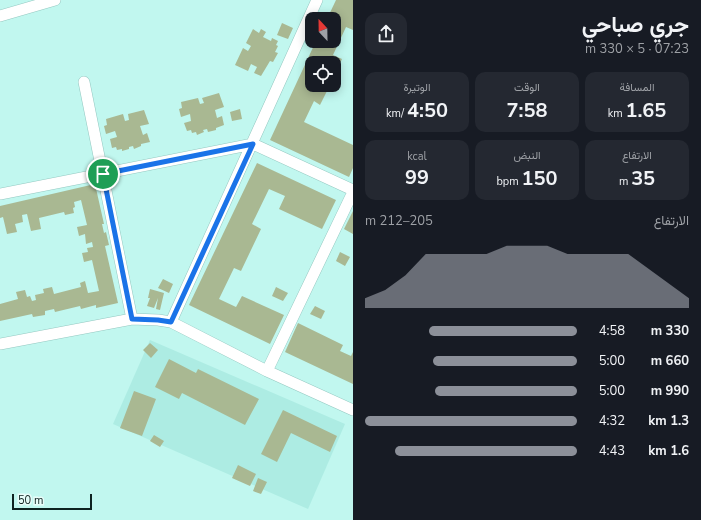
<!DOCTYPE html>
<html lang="ar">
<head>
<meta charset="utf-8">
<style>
  :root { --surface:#171b24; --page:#242831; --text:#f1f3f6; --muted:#9ea1a6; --accent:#8c9099 }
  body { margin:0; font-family:"Nunito Sans",Vazirmatn,sans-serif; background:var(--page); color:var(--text); direction:rtl; height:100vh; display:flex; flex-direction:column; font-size:15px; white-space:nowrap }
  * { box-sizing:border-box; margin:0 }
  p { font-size:13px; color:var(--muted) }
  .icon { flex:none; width:22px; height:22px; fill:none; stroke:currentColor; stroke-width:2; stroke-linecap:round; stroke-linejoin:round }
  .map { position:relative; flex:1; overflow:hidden; direction:ltr }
  .side { display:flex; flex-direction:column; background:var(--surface); width:348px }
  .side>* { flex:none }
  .needle { width:26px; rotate:338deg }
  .tools { position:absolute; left:305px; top:12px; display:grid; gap:8px }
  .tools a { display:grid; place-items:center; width:36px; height:36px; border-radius:8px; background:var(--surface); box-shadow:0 2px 10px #0003; font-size:20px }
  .scale { position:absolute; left:12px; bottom:10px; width:80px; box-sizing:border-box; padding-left:4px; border:2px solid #0e2321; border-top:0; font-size:11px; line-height:14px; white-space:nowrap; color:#0e2321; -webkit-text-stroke:3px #e8fdf9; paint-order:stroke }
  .pin { position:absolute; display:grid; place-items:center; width:34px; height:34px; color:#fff; margin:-17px; border:2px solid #fff; border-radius:50%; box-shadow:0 1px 4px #0007 }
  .round { display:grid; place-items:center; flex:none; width:42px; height:42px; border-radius:12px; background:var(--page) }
  .headline { display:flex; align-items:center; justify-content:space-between; height:68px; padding:0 12px }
  h1 { font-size:22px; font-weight:700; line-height:30px }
  .metrics { display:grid; grid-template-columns:repeat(3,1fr); gap:6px; height:68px; padding:4px 12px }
  .metrics div { display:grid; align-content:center; border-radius:10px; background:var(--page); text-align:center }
  .metrics b { font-size:20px; font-weight:700 }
  .metrics small { font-size:11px; font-weight:400 }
  .metrics p { font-size:11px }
  .chart { height:112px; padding:8px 12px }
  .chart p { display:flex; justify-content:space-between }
  .chart svg { width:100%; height:72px; margin-top:4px; fill:var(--accent); opacity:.7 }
  ul { padding:0 12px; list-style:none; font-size:13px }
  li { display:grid; grid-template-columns:64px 48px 1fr; align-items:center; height:30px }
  li i { height:10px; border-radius:5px; background:var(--accent) }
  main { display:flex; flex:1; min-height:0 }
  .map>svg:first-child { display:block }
  .built { fill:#adece3 }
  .building { fill:#a9b892 }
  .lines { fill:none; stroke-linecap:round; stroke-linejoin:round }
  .street-casing { stroke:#94c8c1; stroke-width:12 }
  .street { stroke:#fff; stroke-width:11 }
  .route-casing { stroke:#fff; stroke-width:8 }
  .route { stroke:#1a73e8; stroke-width:5 }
</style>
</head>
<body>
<main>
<section class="side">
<div class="headline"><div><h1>جري صباحي</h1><p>07:23 · 5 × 330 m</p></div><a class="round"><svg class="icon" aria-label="share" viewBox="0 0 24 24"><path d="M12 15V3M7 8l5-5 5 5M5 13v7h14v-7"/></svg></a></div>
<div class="metrics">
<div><p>المسافة</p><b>1.65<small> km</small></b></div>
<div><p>الوقت</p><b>7:58</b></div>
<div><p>الوتيرة</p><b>4:50<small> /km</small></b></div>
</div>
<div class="metrics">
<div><p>الارتفاع</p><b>35<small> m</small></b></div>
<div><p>النبض</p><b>150<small> bpm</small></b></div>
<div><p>kcal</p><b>99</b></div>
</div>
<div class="chart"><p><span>الارتفاع</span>205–212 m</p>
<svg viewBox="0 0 160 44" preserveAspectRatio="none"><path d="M0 44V38L10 33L20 24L30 11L40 11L50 11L60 11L70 6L80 6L90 6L100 11L110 11L120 11L130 11L140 20L150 29L160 38V44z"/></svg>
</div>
<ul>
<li><b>330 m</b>4:58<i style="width:70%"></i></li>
<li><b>660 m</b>5:00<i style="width:68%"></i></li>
<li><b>990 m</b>5:00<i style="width:67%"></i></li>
<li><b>1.3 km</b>4:32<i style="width:100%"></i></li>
<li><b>1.6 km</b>4:43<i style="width:86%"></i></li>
</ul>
</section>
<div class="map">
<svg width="353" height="520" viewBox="0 0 353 520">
  <rect width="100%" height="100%" fill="#c1f7ef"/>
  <!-- built -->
  <path class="built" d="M 150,340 L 345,424 L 308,509 L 113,424 Z"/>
  <!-- building -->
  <path class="building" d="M 336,0 L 353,0 L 353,30 L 346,27 L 333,55 L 342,59 L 334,76 L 334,63 L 312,63 L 312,85 L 330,85 L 320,105 L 314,101 L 304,122 L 353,145 L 353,168 L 349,177 L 270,140 L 316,41 L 334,41 L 334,19 L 327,19 Z
    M 282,23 L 293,28 L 288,39 L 277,35 Z
    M 253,29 L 259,33 L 261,29 L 266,32 L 263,37 L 271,41 L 272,38 L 278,41 L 276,45 L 278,46 L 275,52 L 278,53 L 273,62 L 270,61 L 261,76 L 254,73 L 257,67 L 251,64 L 248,71 L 235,65 L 243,48 L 248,51 L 251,46 L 246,43 Z
    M 219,93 L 224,107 L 215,110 L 217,118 L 222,116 L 224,125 L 216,128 L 216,130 L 208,132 L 207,129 L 203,130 L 204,132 L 197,135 L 196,132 L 192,133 L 191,130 L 187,131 L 184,123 L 191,121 L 190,114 L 181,117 L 179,109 L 182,108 L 181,102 L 198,98 L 200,104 L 204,103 L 202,98 Z
    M 240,109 L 242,119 L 232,121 L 230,112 Z
    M 144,110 L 149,124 L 140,126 L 143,135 L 147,133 L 150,142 L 141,144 L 141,146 L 134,149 L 133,146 L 129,147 L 129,149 L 122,151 L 122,149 L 117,150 L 116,147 L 112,148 L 110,139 L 117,137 L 115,131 L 106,134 L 104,126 L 107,125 L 106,119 L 123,114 L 125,121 L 129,120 L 128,114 Z
    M 257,163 L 336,200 L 322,229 L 279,209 L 285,196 L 269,189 L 252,224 L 261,229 L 241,271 L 234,268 L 219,299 L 236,307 L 242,296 L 284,315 L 270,344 L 189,305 Z
    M 95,184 L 104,224 L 102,224 L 104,233 L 106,232 L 109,245 L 105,246 L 118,303 L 96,308 L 96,305 L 81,309 L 80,306 L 55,312 L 54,309 L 45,311 L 45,315 L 33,317 L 32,314 L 0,321 L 0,304 L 18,299 L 16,292 L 25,290 L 27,297 L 30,296 L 32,301 L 36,300 L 35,295 L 44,293 L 43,289 L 52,287 L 54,294 L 81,287 L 80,283 L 85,281 L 88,293 L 99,291 L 92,260 L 84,262 L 82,253 L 88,252 L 87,248 L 93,247 L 92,242 L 86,244 L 85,234 L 79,236 L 77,227 L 87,225 L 81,200 L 74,202 L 75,207 L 73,208 L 74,213 L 65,215 L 64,212 L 39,218 L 41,229 L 31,231 L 27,214 L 22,215 L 23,222 L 15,224 L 17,232 L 7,234 L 3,217 L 0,218 L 0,206 Z
    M 353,211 L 353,234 L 344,229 Z
    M 340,252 L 350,257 L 345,266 L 336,261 Z
    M 163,279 L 173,284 L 169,293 L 158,288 Z
    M 276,287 L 288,293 L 283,301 L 272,296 Z
    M 150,289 L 164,293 L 160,310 L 156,309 L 158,298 L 154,308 L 147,306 L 150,298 L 148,298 Z
    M 315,306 L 325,311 L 321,319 L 310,314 Z
    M 298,323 L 343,345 L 340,351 L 351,356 L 353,352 L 353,384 L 285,352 Z
    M 150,343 L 158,350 L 151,358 L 143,350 Z
    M 169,359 L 196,373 L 198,369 L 259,399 L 245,425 L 182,393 L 179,399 L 155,387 Z
    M 134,391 L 156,399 L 142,436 L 120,428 Z
    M 283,410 L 337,436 L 330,452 L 291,433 L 277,462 L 261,454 Z
    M 154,435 L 164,441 L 160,447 L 150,441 Z
    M 238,465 L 256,474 L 250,486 L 232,478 Z
    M 258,478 L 267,482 L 261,494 L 253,491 Z"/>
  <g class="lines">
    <defs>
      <path id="street" d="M 0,16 L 55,0
        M 84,82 L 132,319
        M 0,194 L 253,144 L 353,190
        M 171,322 L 317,0
        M 0,344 L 132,319 L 158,320 L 171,322 L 267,371 L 353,410
        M 267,371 L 353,192"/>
    </defs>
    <!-- street casing -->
    <use href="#street" class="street-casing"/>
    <!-- street -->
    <use href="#street" class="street"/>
  </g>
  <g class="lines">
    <defs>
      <path id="route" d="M 253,144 L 171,322 L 158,320 L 132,319 L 103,174 Z"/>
    </defs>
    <!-- route casing -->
    <use href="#route" class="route-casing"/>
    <!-- route -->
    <use href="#route" class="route"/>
  </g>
</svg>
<div class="tools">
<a><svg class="needle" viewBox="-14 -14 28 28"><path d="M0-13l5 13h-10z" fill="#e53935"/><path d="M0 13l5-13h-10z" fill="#9ea1a6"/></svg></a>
<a><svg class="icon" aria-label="locate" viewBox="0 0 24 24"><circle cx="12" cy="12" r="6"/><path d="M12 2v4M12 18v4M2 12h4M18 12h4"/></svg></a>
</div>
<div class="scale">50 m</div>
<div class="pin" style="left:103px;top:174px;background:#1e9e55"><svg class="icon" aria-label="arrive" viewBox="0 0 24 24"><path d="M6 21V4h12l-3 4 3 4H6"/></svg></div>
</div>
</main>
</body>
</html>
